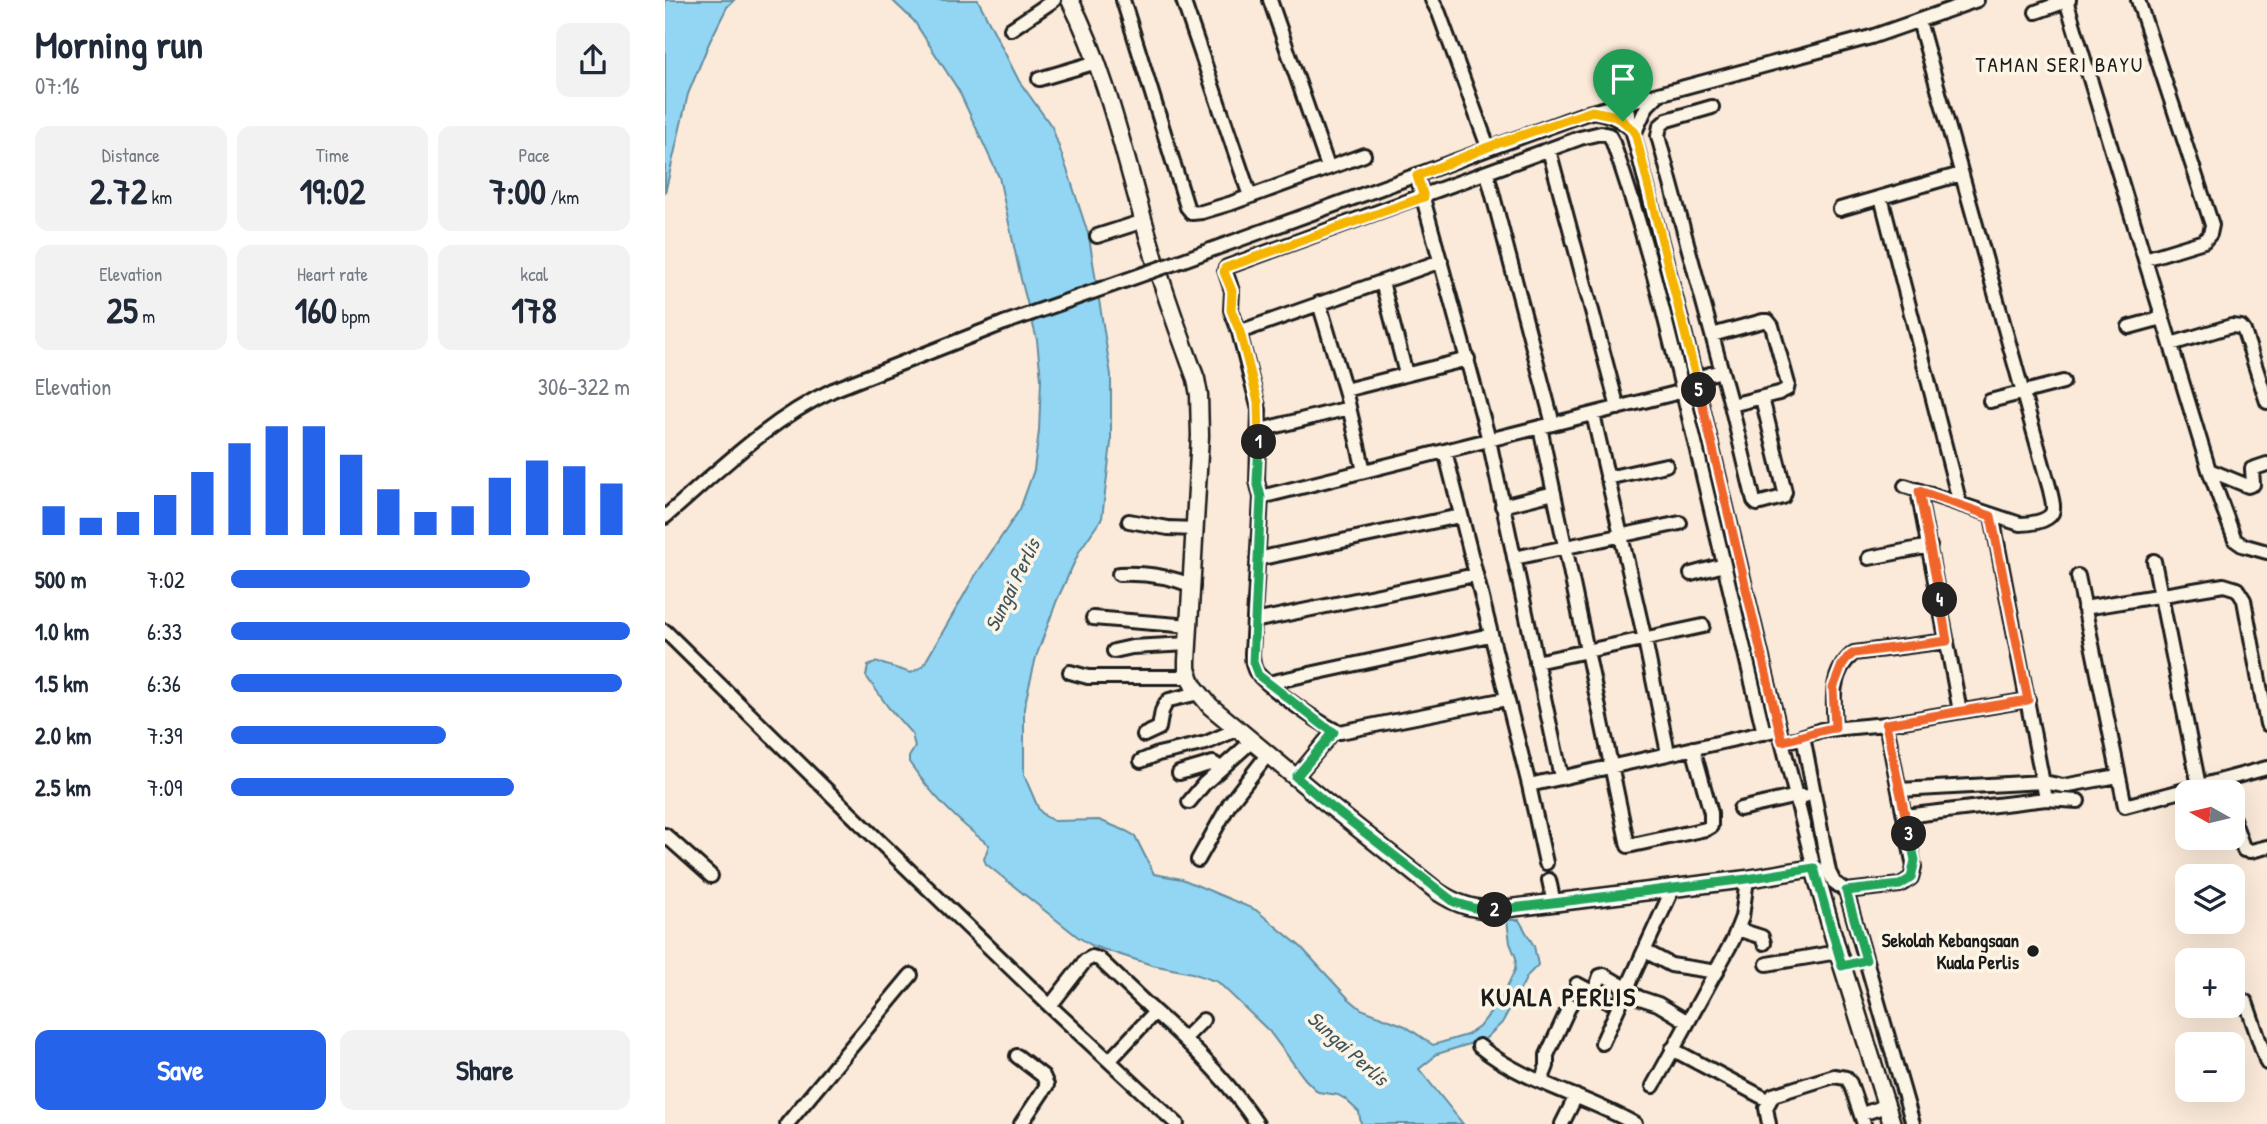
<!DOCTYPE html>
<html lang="en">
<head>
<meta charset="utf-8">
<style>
  :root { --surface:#fff; --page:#f2f2f3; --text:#1f2937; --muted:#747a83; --accent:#2563eb }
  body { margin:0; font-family:"Patrick Hand",sans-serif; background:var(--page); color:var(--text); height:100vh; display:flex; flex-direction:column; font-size:26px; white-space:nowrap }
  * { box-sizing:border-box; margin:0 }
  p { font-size:23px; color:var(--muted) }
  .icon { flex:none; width:38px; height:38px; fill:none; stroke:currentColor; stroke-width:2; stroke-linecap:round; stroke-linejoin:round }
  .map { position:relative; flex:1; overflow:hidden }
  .details { display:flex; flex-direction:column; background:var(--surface); width:665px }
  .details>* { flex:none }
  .needle { width:46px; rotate:278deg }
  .fabs { position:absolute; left:1510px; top:780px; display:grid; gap:14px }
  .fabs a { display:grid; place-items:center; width:70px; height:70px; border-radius:14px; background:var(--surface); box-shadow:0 7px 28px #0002; font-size:35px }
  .pin { position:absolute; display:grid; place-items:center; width:60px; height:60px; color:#fff; margin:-72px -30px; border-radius:50% 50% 50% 0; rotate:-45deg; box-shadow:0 0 7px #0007 }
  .pin .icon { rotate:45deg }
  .km { position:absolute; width:35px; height:35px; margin:-18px; border-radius:50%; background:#222; color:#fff; font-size:19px; line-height:35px; text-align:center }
  .round { display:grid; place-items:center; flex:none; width:74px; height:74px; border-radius:14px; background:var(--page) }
  .overview { display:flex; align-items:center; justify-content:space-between; height:119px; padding:0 35px }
  h1 { font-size:38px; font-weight:700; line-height:52px }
  .figures { display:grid; grid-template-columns:repeat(3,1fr); gap:10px; height:119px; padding:7px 35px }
  .figures div { display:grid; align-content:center; border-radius:14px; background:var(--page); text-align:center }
  .figures b { font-size:35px; font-weight:700 }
  .figures small { font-size:19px; font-weight:400 }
  .figures p { font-size:19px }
  .chart { height:196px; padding:14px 35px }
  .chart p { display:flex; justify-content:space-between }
  .chart svg { width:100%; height:126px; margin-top:7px; stroke:var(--accent); stroke-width:6 }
  .action { display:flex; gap:14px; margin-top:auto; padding:14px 35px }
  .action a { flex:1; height:80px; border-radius:14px; background:var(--accent); color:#fff; font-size:28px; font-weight:700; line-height:80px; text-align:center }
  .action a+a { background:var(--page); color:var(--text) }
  ul { padding:0 35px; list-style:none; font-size:23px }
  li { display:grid; grid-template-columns:112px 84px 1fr; align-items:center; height:52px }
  li i { height:18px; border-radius:9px; background:var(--accent) }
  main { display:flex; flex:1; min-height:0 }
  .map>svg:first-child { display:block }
  .water { fill:#93d6f4; stroke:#638c9e; stroke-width:2 }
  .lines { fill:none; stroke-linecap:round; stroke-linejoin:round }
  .minor-casing { stroke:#1c1c1c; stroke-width:18 }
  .major-casing { stroke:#1c1c1c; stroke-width:21 }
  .minor { stroke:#fcf5e5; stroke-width:12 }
  .major { stroke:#fcf5e5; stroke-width:16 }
  .minor-bridge-casing { stroke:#1c1c1c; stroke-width:18; stroke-linecap:butt }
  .minor-bridge { stroke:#fcf5e5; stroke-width:12 }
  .split-1-casing { stroke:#fff; stroke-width:14 }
  .split-2-casing { stroke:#fff; stroke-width:14 }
  .split-3-casing { stroke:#fff; stroke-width:14 }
  .split-4-casing { stroke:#fff; stroke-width:14 }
  .split-5-casing { stroke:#fff; stroke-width:14 }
  .split-6-casing { stroke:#fff; stroke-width:14 }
  .split-1 { stroke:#f5b400; stroke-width:9 }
  .split-2 { stroke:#22a559; stroke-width:9 }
  .split-3 { stroke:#22a559; stroke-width:9 }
  .split-4 { stroke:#f0652b; stroke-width:9 }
  .split-5 { stroke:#f0652b; stroke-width:9 }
  .split-6 { stroke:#f5b400; stroke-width:9 }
  .poi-dot { fill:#1c1c1c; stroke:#fcf5e5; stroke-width:2.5 }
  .labels { text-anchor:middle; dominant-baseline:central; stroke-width:7; stroke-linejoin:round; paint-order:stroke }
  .poi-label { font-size:19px; font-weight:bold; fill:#1c1c1c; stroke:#fcf5e5; text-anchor:end }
  .neighbourhood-label { font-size:21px; letter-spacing:2px; fill:#1c1c1c; stroke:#fcf5e5 }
  .water-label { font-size:21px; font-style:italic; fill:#40545d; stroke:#fcf5e5 }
  .district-label { font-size:26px; font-weight:bold; letter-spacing:2px; fill:#1c1c1c; stroke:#fcf5e5 }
</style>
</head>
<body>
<main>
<section class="details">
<div class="overview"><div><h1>Morning run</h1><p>07:16</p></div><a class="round"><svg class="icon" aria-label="share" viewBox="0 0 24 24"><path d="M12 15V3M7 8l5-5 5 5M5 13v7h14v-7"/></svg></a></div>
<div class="figures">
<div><p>Distance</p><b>2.72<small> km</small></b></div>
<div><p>Time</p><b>19:02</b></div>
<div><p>Pace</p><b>7:00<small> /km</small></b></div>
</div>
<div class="figures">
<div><p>Elevation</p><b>25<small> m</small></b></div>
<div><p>Heart rate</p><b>160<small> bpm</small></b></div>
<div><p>kcal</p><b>178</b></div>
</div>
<div class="chart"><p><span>Elevation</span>306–322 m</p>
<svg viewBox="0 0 160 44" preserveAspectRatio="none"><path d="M5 44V34M15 44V38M25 44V36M35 44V30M45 44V22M55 44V12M65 44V6M75 44V6M85 44V16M95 44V28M105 44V36M115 44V34M125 44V24M135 44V18M145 44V20M155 44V26"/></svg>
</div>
<ul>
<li><b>500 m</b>7:02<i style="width:75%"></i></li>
<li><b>1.0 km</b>6:33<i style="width:100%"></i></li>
<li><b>1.5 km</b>6:36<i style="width:98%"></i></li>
<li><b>2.0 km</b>7:39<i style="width:54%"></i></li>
<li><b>2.5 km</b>7:09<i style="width:71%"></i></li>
</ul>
<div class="action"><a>Save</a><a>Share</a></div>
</section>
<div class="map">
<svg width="1602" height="1124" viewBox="0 0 1602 1124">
  <rect width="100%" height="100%" fill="#fbead9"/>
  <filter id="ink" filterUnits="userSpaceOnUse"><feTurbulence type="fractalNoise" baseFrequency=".0143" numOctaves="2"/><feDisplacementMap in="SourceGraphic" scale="14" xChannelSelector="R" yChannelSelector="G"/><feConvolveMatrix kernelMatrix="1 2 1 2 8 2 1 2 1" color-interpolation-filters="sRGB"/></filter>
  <g filter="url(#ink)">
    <!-- water -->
    <path class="water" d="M 0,0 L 69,0 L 62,7 L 44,43 L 23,94 L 0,193 Z
      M 227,0 L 313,0 L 354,81 L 387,127 L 405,178 L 424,237 L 446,375 L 446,443 L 437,518 L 415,550 L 392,600 L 371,657 L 359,708 L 359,775 L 374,810 L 380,816 L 389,821 L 434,820 L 461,831 L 470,836 L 489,874 L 517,879 L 591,910 L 636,947 L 683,998 L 696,1009 L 740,1026 L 768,1045 L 802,1035 L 814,1027 L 835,1001 L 850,970 L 851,958 L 845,943 L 842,920 L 854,920 L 869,946 L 873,965 L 863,975 L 837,1023 L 820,1039 L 769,1055 L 768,1058 L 754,1069 L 798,1124 L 696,1124 L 694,1112 L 680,1099 L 673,1095 L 653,1092 L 640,1079 L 604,1031 L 553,982 L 527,973 L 487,965 L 428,946 L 413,937 L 321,864 L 319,859 L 324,845 C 293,822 266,794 244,762 L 244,757 L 250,747 L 247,734 L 223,707 L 201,676 L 203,666 L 212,662 L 246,673 L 258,666 L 310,576 L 355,509 L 369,470 L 374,431 L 376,379 L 372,340 L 356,279 L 334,177 L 294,91 L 249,21 Z"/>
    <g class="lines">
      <defs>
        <path id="minor" d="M 458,0 L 522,207 L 527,213 L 537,212 L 567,203 L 699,155
          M 518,0 L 585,196
          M 605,0 L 663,167
          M 767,0 L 774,13 L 823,147
          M 1401,0 L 1544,470 L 1570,540 L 1577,545 L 1602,552
          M 1473,0 L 1547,225 L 1545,234 L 1539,241 L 1480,259
          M 1371,12 L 1404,0
          M 346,29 L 389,0
          M 374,79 L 432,62
          M 960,102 L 1019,331 L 1117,741 L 1149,868
          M 1047,107 L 1002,120 L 995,126 L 993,136 L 1066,405 L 1089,501 L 1092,504 L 1118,497 L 1120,492 L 1097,398
          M 931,112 C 947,115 957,120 970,132
          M 970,132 L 982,106 L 994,94
          M 884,150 L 953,408
          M 822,173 L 888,424
          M 752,176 L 824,440 L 896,777
          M 1216,197 L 1295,504
          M 1175,209 L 1296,174
          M 432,236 L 479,221
          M 510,263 L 919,114 L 1206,37 L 1312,0
          M 717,282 L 741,374
          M 654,303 L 680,390 L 699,471
          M 1464,327 L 1497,318
          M 574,332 L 776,261
          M 1047,335 L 1098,321 L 1103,321 L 1107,326 L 1123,384 L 1122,389 L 1114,393 L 1066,405
          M 1506,344 L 1566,326 L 1576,327 L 1579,331 L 1602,402
          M 1031,378 L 1056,371
          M 680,390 L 803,359
          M 1325,401 L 1398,382
          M 928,414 L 980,640 L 1003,753
          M 875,427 L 963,846 L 1041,829 L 1046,826 L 1046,813 L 1028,748
          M 595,430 L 684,408
          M 780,451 L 864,785 L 881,863
          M 1544,470 L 1583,486 L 1588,484 L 1587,469 L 1602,464
          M 942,478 L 1001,465
          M 1240,486 L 1355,524 C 1364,524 1382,522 1387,513 C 1390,507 1386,496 1385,490 L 1254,21
          M 1253,491 L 1295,711
          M 596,497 L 1023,390
          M 837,506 L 889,493
          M 1327,516 L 1381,799
          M 0,517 C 53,471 104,420 168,390 L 339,323
          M 464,521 L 503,528 L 531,529
          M 849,558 L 1015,523
          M 1204,558 L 1265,546
          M 592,559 L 795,516
          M 1489,561 L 1534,786
          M 454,574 C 479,573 504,576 528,586
          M 1026,574 L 1059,565
          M 1413,576 L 1460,806 L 1602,768
          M 1419,608 L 1559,585 L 1572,589 L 1579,600 L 1602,724
          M 428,618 L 525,626
          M 589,621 L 810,575
          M 0,631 L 188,816 L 385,1006 L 512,1124
          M 449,651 L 467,647 L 523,644
          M 871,662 L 1038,626
          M 405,672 L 423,677 L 524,677
          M 603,683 L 825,635
          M 841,699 L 675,732 C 662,730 596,682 590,670 C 588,665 587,659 587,654 L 596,497 L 592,481 L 594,410 L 574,332 L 566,310 L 567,291 L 560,270 L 562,267 L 915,138 L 936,133 L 944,135 L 947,140 C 982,237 1005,338 1029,438 C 1052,536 1075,634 1099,733
          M 1170,728 C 1168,701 1165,671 1189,653 L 1282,641
          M 479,735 L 494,728 L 497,711 L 501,703 L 504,700 L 534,693
          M 1138,736 L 1164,872 L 1169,882 L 1181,891 L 1248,1124
          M 1117,741 L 1131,739 L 1156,730 L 1221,724 L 1363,700
          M 476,761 L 493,754 L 541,743 L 573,729
          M 514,773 L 548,763 L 556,768
          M 631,777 L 669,731
          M 864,785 L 1106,731
          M 1235,790 L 1379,782 L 1398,786 L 1453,776
          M 524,802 L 539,784 L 587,741
          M 1075,809 L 1132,796 L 1140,796
          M 1240,816 L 1381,799 L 1413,801
          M 1568,819 L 1579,850 L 1586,851 L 1602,847
          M 0,835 L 46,876
          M 533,860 L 565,803 L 603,754
          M 884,880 L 889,903
          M 1181,891 L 1235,885 L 1246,878 L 1249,867 L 1221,724
          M 1072,929 L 1097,937 L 1099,943
          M 980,951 L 1006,965 L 1052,972
          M 1102,964 L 1173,952
          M 912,984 L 929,993 L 935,976 L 939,975 L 963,989
          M 962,991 L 975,998 L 993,1004 L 1023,1022
          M 929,993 L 942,1001
          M 1581,1002 L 1602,1063
          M 385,1006 L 420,961 L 427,957 L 434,959 L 490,1012 L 444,1061
          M 490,1012 C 527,1045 564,1082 592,1124
          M 519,1039 L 538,1020
          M 937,1043 L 1008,888
          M 814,1046 C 859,1083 920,1095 970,1124
          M 1007,1049 L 1103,1100
          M 352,1056 L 378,1076 L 382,1085 L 356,1124
          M 876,1081 L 882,1066 L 882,1055 L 905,1005
          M 988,1086 L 1068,940 L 1077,917 L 1082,879
          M 1197,1114 L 1221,1106
          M 122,1124 L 246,975
          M 897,1124 L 911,1096
          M 1104,1124 L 1101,1108 L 1108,1095 L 1169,1076 L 1181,1078 L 1185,1083 L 1199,1124"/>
        <path id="major" d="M 405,0 C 445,79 462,169 488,253 C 500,296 516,338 531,379 L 534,395 L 535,436 L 522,661 L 522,669 L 528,685 L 545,706 L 659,801 L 773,892 C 791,904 807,909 829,910 L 1082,879 L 1149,868 L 1173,952 L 1227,1124"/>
      </defs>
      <!-- minor casing -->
      <use href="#minor" class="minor-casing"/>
      <!-- major casing -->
      <use href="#major" class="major-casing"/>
      <!-- minor -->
      <use href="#minor" class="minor"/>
      <!-- major -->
      <use href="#major" class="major"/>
      <defs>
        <path id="minor-bridge" d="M 339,323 L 510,263"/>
      </defs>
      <!-- minor-bridge casing -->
      <use href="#minor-bridge" class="minor-bridge-casing"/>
      <!-- minor-bridge -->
      <use href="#minor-bridge" class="minor-bridge"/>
    </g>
  </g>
  <g class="lines" filter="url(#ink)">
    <defs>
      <path id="split-1" d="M 594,442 L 593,402 L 575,332 L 566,310 L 567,291 L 559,272 L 560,268 L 759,197 L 752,176 L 823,147 L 927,111 L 947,115 L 958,121"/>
      <path id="split-2" d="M 594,442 L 592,481 L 596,497 L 588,662 L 593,675 L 659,726 L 669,732 L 631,777 L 659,801 L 789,902 L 809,908 L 830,910"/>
      <path id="split-3" d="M 830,910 L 1082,879 L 1149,868 L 1177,966 L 1201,960 L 1181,891 L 1235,885 L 1246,878 L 1250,860 L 1244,834"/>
      <path id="split-4" d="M 1244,834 L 1221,724 L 1363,700 L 1326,516 L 1254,491 L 1275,600"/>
      <path id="split-5" d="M 1034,390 L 1117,741 C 1135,738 1152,730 1170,728 L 1168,688 L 1177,665 L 1182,658 L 1189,653 L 1282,641 L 1275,600"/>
      <path id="split-6" d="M 958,121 L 970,132 L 1034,390"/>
    </defs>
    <!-- split-1 casing -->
    <use href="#split-1" class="split-1-casing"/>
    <!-- split-2 casing -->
    <use href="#split-2" class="split-2-casing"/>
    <!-- split-3 casing -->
    <use href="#split-3" class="split-3-casing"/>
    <!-- split-4 casing -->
    <use href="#split-4" class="split-4-casing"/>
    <!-- split-5 casing -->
    <use href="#split-5" class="split-5-casing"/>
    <!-- split-6 casing -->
    <use href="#split-6" class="split-6-casing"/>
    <!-- split-1 -->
    <use href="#split-1" class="split-1"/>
    <!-- split-2 -->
    <use href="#split-2" class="split-2"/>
    <!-- split-3 -->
    <use href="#split-3" class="split-3"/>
    <!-- split-4 -->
    <use href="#split-4" class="split-4"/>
    <!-- split-5 -->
    <use href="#split-5" class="split-5"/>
    <!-- split-6 -->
    <use href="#split-6" class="split-6"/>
  </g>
  <!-- markers -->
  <circle class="poi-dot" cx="1368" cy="951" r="7"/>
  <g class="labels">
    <!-- poi labels -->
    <g class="poi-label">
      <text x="1354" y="940">Sekolah Kebangsaan<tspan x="1354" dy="22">Kuala Perlis</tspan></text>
    </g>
    <!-- neighbourhood labels -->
    <g class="neighbourhood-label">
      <text x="1395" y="64">TAMAN SERI BAYU</text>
    </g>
    <!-- water labels -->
    <g class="water-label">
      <text transform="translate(347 585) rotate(-64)">Sungai Perlis</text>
      <text transform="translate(683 1048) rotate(42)">Sungai Perlis</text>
    </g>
    <!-- district labels -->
    <g class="district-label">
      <text x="894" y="996">KUALA PERLIS</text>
    </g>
  </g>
</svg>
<div class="fabs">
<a><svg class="needle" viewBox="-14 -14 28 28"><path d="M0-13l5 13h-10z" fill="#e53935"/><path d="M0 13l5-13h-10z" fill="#747a83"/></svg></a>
<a><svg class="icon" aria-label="layers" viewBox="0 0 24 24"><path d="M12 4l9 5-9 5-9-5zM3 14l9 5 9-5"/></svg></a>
<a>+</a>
<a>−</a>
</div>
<div class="pin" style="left:958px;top:121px;background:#1e9e55"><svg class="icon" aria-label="arrive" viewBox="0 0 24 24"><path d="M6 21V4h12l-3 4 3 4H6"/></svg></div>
<b class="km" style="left:594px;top:442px">1</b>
<b class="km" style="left:830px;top:910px">2</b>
<b class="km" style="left:1244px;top:834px">3</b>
<b class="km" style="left:1275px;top:600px">4</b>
<b class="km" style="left:1034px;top:390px">5</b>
</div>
</main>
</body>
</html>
